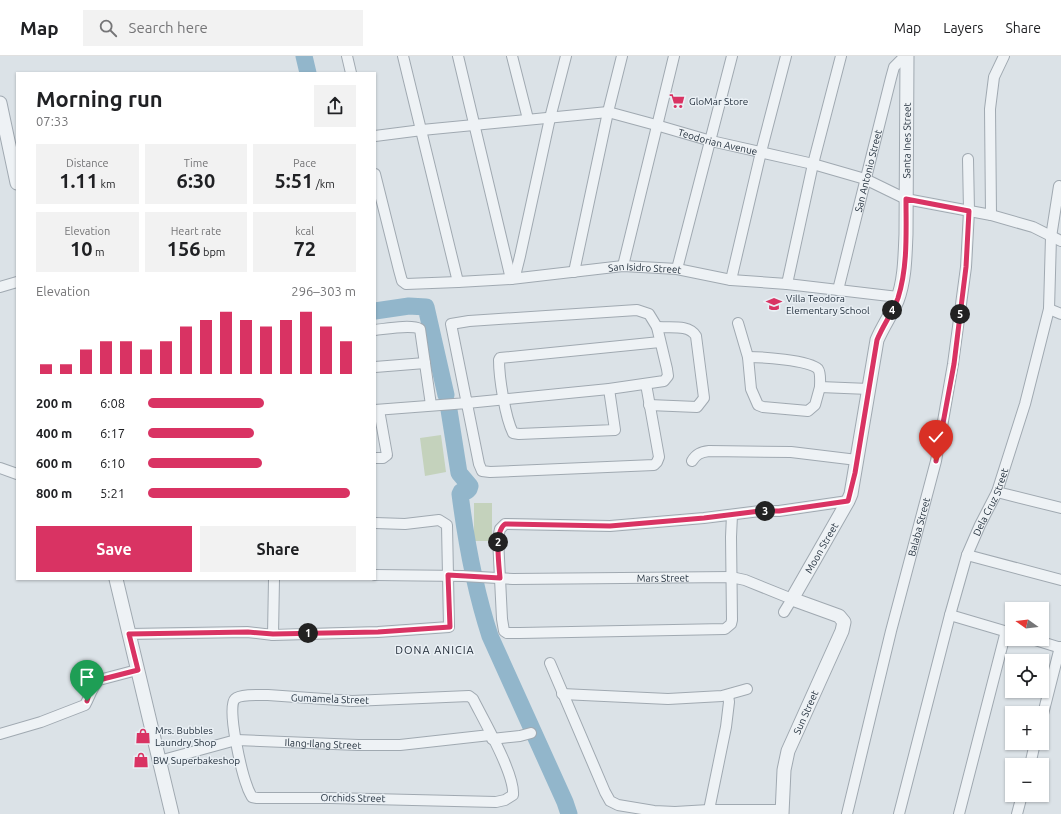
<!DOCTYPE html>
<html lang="en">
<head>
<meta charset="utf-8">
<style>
  :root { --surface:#fff; --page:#f2f2f2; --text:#202124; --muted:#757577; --line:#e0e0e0; --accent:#d93363 }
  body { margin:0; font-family:Ubuntu,sans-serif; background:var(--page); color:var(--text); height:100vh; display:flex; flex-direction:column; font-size:15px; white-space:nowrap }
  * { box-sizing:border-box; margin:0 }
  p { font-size:13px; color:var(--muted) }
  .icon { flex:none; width:22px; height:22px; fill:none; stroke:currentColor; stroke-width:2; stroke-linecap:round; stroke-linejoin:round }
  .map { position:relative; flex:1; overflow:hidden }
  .sheet { position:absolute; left:16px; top:16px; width:360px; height:508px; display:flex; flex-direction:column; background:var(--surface); border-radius:0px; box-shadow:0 1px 3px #0004 }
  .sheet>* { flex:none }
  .needle { width:26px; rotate:284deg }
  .buttons { position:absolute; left:1005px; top:546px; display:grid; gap:8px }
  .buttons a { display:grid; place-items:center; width:44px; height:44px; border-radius:0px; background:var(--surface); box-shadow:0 1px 3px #0004; font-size:20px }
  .pin { position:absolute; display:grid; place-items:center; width:34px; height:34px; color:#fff; margin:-41px -17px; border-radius:50% 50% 50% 0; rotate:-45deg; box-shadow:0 0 4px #0007 }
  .pin .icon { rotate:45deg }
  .km { position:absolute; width:20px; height:20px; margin:-10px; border-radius:50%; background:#222; color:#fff; font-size:11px; line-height:20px; text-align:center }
  .round { display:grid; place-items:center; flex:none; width:42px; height:42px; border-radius:0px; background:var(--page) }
  .headline { display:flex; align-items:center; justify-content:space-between; height:68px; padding:0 20px }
  h1 { font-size:22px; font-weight:700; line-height:30px }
  .metrics { display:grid; grid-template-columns:repeat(3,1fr); gap:6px; height:68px; padding:4px 20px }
  .metrics div { display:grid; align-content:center; border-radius:0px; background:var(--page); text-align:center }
  .metrics b { font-size:20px; font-weight:700 }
  .metrics small { font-size:11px; font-weight:400 }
  .metrics p { font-size:11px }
  .chart { height:112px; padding:8px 20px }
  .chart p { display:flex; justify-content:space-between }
  .chart svg { width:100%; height:72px; margin-top:4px; stroke:var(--accent); stroke-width:6 }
  .action { display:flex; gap:8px; margin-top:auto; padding:8px 20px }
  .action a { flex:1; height:46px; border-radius:0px; background:var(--accent); color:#fff; font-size:16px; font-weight:700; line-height:46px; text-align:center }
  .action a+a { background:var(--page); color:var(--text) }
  ul { padding:0 20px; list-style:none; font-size:13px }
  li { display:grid; grid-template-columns:64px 48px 1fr; align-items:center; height:30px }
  li i { height:10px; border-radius:5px; background:var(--accent) }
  header { display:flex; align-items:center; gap:24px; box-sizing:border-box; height:56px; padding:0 20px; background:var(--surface); border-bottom:1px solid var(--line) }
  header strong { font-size:19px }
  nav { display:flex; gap:22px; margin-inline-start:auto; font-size:14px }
  .search { width:280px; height:36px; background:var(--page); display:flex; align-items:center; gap:10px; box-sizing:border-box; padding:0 14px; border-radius:0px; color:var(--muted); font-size:15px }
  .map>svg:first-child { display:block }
  .green { fill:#c4d2bc }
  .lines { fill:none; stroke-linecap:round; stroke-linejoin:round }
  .river { stroke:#92b6cb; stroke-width:17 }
  .minor-casing { stroke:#a0a9b1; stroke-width:12 }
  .tertiary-casing { stroke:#a0a9b1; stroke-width:15 }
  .minor { stroke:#eef2f5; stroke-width:10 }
  .tertiary { stroke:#eef2f5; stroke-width:13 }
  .route-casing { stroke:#fff; stroke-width:8 }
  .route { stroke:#d93363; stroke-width:5 }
  .labels { text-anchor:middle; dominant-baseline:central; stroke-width:3; stroke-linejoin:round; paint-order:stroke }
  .poi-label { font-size:10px; fill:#24313e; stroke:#eaf0f5; text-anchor:start }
  .street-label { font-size:10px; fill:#24313e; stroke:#eaf0f5 }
  .neighbourhood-label { font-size:11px; letter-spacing:1px; fill:#17222f; stroke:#eaf0f5 }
</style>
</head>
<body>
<header>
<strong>Map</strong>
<div class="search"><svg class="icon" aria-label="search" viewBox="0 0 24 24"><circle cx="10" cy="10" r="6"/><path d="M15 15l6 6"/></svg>Search here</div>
<nav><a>Map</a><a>Layers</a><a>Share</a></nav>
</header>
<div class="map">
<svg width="1061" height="758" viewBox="0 0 1061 758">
  <rect width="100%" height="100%" fill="#dbe2e7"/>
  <!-- green -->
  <path class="green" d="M 441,379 L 446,416 L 425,420 L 420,382 Z
    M 474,447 L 492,447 L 492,485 L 474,485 Z"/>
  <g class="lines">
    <!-- river -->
    <path class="river" d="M 304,0 L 308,17
      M 375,255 L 409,250 L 426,251 L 446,339
      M 449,354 L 459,417 L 470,430 L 469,433 L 467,435 L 461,436 L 460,438 C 466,485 475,534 490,580 L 565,746 L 569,758"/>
    <defs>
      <g id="minor">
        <path d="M 347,0 L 351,17"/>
        <path d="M 403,0 L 458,226"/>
        <path d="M 458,0 L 511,223"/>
        <path d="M 512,0 L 528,63"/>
        <path id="s1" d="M 375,80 L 422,74 L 608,56 L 656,69 L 711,85 L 813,108 L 865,123 L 906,143 L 991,159 L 1033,171 L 1061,185"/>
        <path id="s2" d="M 375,118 L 399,214 L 402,225 L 406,228 L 458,226 L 511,223 L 623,210 L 677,213 L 731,224 L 787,228 L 898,241"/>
        <path d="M 991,159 L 990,53 L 994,21 L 1004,0"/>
        <path d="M 623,210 L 674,0"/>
        <path d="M 677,213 L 732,0"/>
        <path d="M 574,216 L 608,56 L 622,0"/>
        <path d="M 511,223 L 516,216 L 520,200 L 550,62 L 566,0"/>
        <path d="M 731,224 L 761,96 L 786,0"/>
        <path d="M 787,228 L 813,108 L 841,0"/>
        <path d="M 0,231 L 17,226"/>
        <path id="s3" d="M 838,234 L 891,22 L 894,11 L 905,0"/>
        <path d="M 1049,253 L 1061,258"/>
        <path d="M 738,267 L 748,301 L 751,333 L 758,349 L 763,351 L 808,355 L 815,349 L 820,331"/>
        <path d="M 375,274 C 385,273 411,268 420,273 L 431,349"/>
        <path d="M 748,301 C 761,301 809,304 818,313 C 821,317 820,326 820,331 L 869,333"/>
        <path d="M 375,311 L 425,307"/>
        <path d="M 609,333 L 615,374 L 519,378 L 513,377 C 505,361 499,321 499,304 L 500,302 L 660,286"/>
        <path d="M 649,349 L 697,351 L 704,342 L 696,280 C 689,268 670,272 657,271"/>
        <path d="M 375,354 L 467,347 L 609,333 L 664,325 L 668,320 L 667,313 L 657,271 L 649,258 L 637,254 L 469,265 L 451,268 L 479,408 L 482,415 L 490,416 L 654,409 L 657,406 L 659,401 L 646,328"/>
        <path d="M 375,402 L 383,402 L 387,399 L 379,354"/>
        <path d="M 692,405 C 696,398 701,396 709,395 L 791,396 L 857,404"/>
        <path d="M 0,412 L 17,418"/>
        <path d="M 997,436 L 1061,452"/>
        <path d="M 732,459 L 731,481 L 732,564 L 731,568 L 725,573 L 520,577 L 507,577 L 504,575 L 502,563 L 498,482 L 500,473 L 505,468 L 610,470 L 704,462 L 760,455 L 779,455 L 848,445"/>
        <path d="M 967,499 L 1061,524"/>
        <path id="s4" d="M 375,519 L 463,520 L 513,523 L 731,521 L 745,524 L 792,543 L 784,556"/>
        <path d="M 950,559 L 1011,577"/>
        <path d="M 129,578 L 247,576 L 273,579 L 378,576 L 449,571 L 447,469 L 439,464 L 405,468 L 375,467"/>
        <path d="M 273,579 L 274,523"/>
        <path d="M 1032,583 L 1061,592"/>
        <path d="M 550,607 L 605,736 L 610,745 L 618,749 L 654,755 L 675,756 L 709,754 L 782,754"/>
        <path d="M 562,638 L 668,643 L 722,640 L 747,633"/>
        <path d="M 268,639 L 352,645 L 469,640 L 473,643 C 483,663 515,718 513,739 L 505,744 L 496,746 L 330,742 L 257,742 L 252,741 C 250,737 248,734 247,730 C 242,717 226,651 235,643 C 240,638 261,639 268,639 Z"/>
        <path d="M 1042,662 L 1060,591"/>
        <path d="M 0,678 L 41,666 L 85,649 C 90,640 92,631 99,624 L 137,614"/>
        <path d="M 492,683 L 520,680 L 531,677"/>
        <path id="s5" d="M 159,705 L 236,684 L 358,689 L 400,689 L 490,679"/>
        <path d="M 1030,709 L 1035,687"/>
        <path d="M 709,754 L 726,671 L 729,646 L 728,639"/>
        <path id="s6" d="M 847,758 L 891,575 L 936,405 L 953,308 L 966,211 L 969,155 L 968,103"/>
        <path id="s7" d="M 899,758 L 950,559 L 967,499 L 980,469 L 997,436 L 1025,348 L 1049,253 L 1051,181 L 1059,130"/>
        <path d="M 959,758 L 1006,575"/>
        <path d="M 1017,758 L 1022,739"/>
      </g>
      <g id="tertiary">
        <path d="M 0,47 L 17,127"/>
        <path d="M 116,523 L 172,758"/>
        <path id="s8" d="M 782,758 L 784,714 L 788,695 L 842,575 L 844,566 L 839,560 L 792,543 L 848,445 L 851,438 L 877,284 C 883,270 891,259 897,245 C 905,224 905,200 906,178 L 907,0"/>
      </g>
    </defs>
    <!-- minor casing -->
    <use href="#minor" class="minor-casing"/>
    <!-- tertiary casing -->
    <use href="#tertiary" class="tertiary-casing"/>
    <!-- minor -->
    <use href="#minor" class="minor"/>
    <!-- tertiary -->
    <use href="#tertiary" class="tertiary"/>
  </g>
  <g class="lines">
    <defs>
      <path id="route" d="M 87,645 C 89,637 93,629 99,624 L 138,614 L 129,578 L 248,576 L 273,578 L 378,576 L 450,571 L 448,519 L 500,522 C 499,509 494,475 505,468 L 610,470 L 704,462 L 760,455 L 779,455 L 848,445 L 855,417 L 877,284 C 883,269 893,256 898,242 C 908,210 906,176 906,143 L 969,155 L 966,211 L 954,308 L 936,405"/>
    </defs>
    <!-- route casing -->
    <use href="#route" class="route-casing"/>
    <!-- route -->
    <use href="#route" class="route"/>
  </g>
  <!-- icons -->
  <defs>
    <symbol id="supermarket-bare" viewBox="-9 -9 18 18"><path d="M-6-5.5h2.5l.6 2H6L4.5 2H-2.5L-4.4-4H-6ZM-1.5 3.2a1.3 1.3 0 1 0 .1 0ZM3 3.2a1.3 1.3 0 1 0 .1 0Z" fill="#d93363" stroke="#eaf0f5" stroke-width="2.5" paint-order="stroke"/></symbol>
    <symbol id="school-bare" viewBox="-9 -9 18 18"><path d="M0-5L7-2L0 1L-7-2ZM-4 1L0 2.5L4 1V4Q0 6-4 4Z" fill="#d93363" stroke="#eaf0f5" stroke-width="2.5" paint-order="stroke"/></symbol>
    <symbol id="shop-bare" viewBox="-9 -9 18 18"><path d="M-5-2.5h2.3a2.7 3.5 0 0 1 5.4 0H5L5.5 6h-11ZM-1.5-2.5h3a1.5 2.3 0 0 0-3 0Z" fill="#d93363" stroke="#eaf0f5" stroke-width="2.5" paint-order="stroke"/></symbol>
  </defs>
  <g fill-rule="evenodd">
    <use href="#supermarket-bare" x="666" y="34" width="22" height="22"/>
    <use href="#school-bare" x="763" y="237" width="22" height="22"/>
    <use href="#shop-bare" x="132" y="669" width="22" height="22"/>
    <use href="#shop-bare" x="130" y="693" width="22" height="22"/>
  </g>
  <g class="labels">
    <!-- poi labels -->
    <g class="poi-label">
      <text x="689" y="45">GloMar Store</text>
      <text x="786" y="242">Villa Teodora<tspan x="786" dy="12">Elementary School</tspan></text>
      <text x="155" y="674">Mrs. Bubbles<tspan x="155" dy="12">Laundry Shop</tspan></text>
      <text x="153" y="704">BW Superbakeshop</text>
    </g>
    <!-- street labels -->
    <g class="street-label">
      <text stroke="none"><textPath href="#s1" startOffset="348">Teodorian Avenue</textPath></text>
      <text stroke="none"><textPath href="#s8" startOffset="744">Santa Ines Street</textPath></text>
      <text stroke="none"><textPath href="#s3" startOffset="123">San Antonio Street</textPath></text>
      <text stroke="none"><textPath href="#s2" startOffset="355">San Isidro Street</textPath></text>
      <text stroke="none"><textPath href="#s7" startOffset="326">Dela Cruz Street</textPath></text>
      <text stroke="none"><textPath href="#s6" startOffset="296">Balaba Street</textPath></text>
      <text stroke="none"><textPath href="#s8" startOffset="321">Moon Street</textPath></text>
      <text stroke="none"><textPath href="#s4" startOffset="288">Mars Street</textPath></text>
      <text transform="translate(330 643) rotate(2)">Gumamela Street</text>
      <text stroke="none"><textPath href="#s8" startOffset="106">Sun Street</textPath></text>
      <text stroke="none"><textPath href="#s5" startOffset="167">Ilang-Ilang Street</textPath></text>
      <text transform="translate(353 742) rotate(1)">Orchids Street</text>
    </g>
    <!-- neighbourhood labels -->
    <g class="neighbourhood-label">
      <text x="435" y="594">DONA ANICIA</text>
    </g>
  </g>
</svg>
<div class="buttons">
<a><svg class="needle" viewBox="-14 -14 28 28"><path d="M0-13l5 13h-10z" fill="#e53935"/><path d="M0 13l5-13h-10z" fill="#757577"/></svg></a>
<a><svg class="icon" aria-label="locate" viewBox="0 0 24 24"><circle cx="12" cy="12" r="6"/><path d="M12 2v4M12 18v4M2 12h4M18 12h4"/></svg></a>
<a>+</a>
<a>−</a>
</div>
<div class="pin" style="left:87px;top:645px;background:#1e9e55"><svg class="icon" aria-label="arrive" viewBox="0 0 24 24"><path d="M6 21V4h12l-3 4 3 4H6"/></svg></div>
<div class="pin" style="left:936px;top:405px;background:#d93025"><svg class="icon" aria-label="check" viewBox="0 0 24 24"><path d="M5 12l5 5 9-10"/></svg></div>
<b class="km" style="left:308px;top:577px">1</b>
<b class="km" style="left:498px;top:486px">2</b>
<b class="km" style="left:765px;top:455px">3</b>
<b class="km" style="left:892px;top:254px">4</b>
<b class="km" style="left:960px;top:258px">5</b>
<section class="sheet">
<div class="headline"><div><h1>Morning run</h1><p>07:33</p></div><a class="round"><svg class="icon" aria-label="share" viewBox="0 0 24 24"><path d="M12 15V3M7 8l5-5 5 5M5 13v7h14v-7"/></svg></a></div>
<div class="metrics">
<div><p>Distance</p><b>1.11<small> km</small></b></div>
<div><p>Time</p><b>6:30</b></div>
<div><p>Pace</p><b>5:51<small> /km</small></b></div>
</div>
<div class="metrics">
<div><p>Elevation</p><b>10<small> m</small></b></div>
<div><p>Heart rate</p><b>156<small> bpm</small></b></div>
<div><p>kcal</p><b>72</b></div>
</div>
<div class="chart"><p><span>Elevation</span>296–303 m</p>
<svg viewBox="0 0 160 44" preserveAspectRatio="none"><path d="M5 44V38M15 44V38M25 44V29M35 44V24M45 44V24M55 44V29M65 44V24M75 44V15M85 44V11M95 44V6M105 44V11M115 44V15M125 44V11M135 44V6M145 44V15M155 44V24"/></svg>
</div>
<ul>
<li><b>200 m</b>6:08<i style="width:56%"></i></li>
<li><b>400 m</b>6:17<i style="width:51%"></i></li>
<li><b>600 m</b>6:10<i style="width:55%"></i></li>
<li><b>800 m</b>5:21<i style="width:97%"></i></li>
</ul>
<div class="action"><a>Save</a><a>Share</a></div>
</section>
</div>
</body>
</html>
